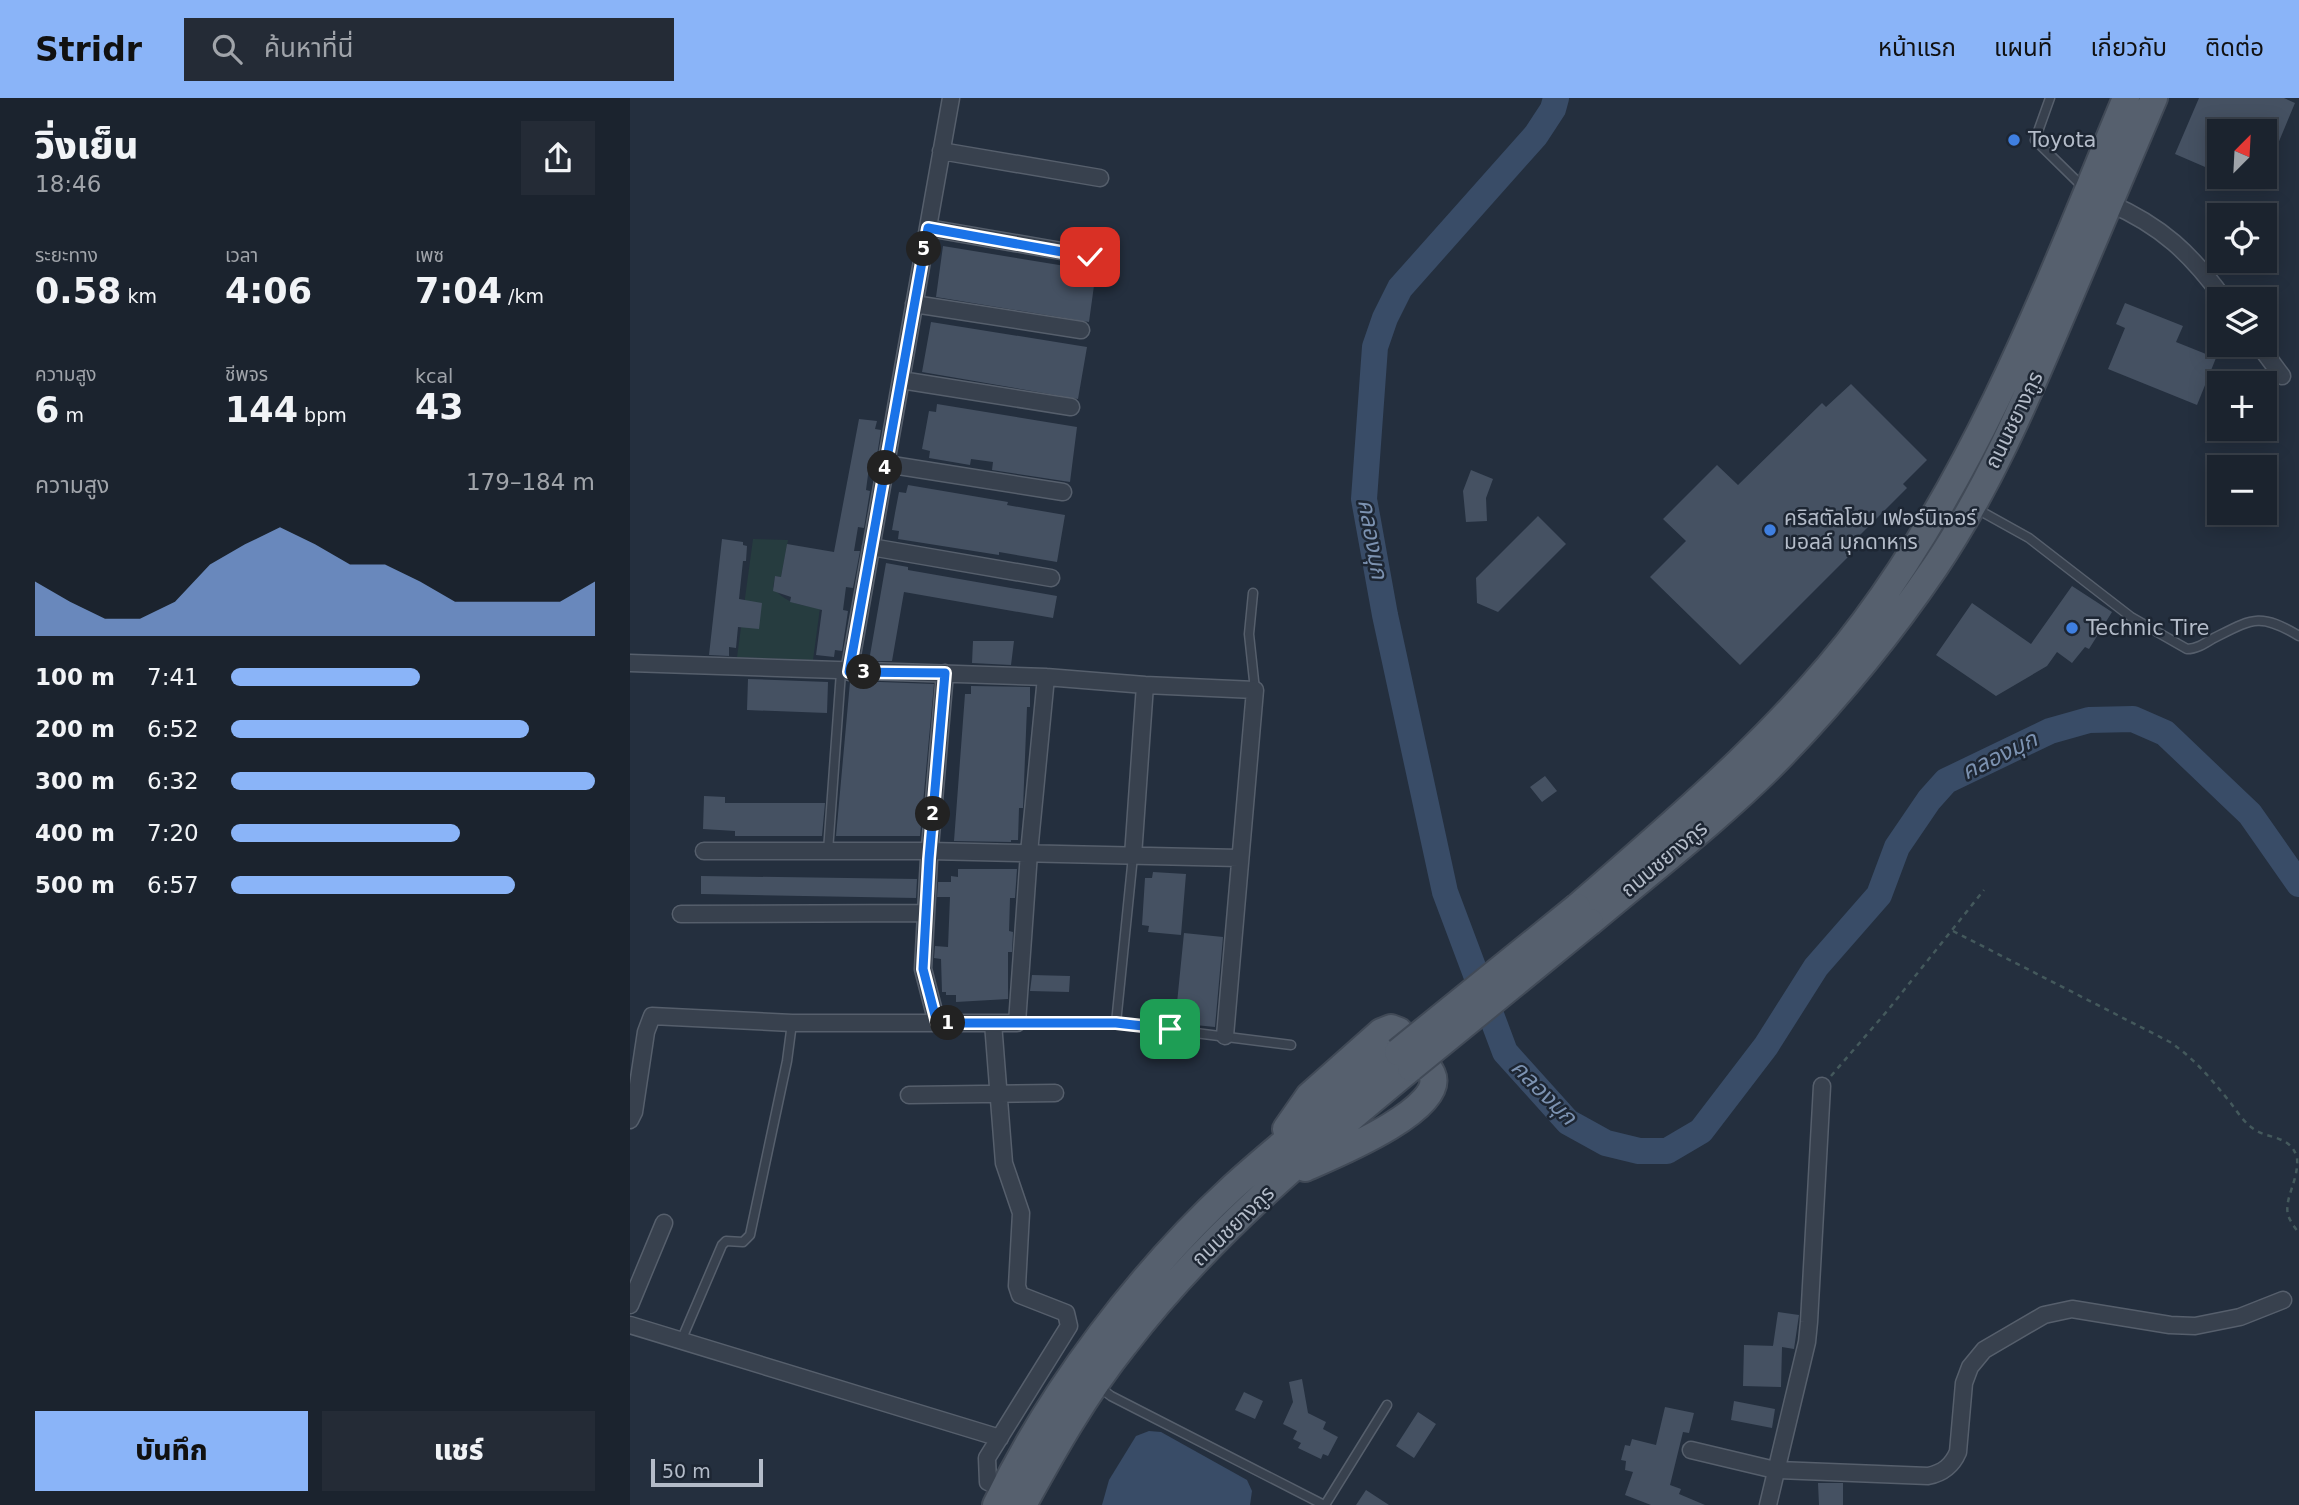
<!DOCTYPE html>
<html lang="th">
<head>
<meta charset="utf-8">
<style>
  :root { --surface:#1b232e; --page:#242b36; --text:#f1f3f6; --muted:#a0a4aa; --line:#39404a; --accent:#8ab4f8 }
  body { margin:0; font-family:"DejaVu Sans","Noto Sans Thai",sans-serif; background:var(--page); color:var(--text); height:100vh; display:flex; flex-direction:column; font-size:26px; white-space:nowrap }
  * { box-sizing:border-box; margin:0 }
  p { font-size:23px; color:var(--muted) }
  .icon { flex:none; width:38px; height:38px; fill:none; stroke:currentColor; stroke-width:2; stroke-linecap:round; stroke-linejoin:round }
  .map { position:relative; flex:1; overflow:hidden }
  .panel { display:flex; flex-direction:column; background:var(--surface); width:630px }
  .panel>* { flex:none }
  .needle { width:46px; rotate:24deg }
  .buttons { position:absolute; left:1577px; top:21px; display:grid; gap:14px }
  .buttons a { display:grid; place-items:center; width:70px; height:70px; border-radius:0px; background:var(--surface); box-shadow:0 4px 18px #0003,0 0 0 2px var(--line); font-size:35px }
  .scale { position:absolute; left:21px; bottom:18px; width:112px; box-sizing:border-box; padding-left:7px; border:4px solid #b4bcc9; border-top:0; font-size:19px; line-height:24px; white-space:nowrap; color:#b4bcc9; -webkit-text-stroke:5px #1d2633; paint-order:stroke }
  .pin { position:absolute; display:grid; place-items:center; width:60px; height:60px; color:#fff; margin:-30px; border-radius:14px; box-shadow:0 4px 10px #0006 }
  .km { position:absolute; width:35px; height:35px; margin:-18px; border-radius:50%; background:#222; color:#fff; font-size:19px; line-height:35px; text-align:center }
  .round { display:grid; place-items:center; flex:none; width:74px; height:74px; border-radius:0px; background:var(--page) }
  .head { display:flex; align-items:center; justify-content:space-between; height:119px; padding:0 35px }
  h1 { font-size:38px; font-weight:800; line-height:52px }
  .figures { display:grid; grid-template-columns:repeat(3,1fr); gap:10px; height:119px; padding:7px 35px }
  .figures div { display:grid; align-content:center }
  .figures b { font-size:35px; font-weight:800 }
  .figures small { font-size:19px; font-weight:400 }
  .figures p { font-size:19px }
  .chart { height:196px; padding:14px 35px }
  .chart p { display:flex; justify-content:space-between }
  .chart svg { width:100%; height:126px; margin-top:7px; fill:var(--accent); opacity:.7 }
  .cta { display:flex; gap:14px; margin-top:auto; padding:14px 35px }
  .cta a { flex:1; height:80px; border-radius:0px; background:var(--accent); color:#111; font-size:28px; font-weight:800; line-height:80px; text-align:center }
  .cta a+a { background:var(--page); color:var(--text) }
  ul { padding:0 35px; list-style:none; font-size:23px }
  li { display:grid; grid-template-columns:112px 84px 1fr; align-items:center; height:52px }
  li i { height:18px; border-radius:9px; background:var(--accent) }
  header { display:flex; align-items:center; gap:42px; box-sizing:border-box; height:98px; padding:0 35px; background:var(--accent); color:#111 }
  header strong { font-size:33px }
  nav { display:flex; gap:38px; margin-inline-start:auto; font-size:24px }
  .search { width:490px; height:63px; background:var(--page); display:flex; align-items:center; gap:18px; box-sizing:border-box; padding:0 24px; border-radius:0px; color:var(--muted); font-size:26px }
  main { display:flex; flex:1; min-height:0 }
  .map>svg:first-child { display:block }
  .green { fill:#263c3f }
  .water { fill:#394c67 }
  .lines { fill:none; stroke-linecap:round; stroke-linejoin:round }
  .river { stroke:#394c67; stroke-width:26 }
  .building { fill:#455162 }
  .service-casing { stroke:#565f6c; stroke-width:11 }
  .minor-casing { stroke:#565f6c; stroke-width:19 }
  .primary-casing { stroke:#414a57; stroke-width:30 }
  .path { stroke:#44595c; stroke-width:2.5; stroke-dasharray:5 5; stroke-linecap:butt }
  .service { stroke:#38414e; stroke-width:8 }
  .minor { stroke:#38414e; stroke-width:16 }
  .primary { stroke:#56606e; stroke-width:26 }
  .primary-bridge-casing { stroke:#414a57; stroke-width:30; stroke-linecap:butt }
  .primary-bridge { stroke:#56606e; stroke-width:26 }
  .route-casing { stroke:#fff; stroke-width:14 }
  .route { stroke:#1a73e8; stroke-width:9 }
  .shop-dot { fill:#3f7fe0; stroke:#1d2633; stroke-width:2.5 }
  .labels { text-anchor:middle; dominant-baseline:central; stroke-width:5; stroke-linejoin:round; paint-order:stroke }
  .poi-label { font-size:21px; fill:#b4bcc9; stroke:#1d2633; text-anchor:start }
  .street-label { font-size:21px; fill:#b4bcc9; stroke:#1d2633 }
  .water-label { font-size:23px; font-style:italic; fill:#7c92b1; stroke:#1d2633 }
</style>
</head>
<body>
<header>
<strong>Stridr</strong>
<div class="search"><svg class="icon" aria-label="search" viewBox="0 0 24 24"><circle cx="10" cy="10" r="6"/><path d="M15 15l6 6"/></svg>ค้นหาที่นี่</div>
<nav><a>หน้าแรก</a><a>แผนที่</a><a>เกี่ยวกับ</a><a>ติดต่อ</a></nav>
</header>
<main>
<section class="panel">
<div class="head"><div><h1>วิ่งเย็น</h1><p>18:46</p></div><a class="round"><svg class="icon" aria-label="share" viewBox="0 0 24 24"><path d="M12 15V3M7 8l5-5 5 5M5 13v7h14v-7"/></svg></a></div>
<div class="figures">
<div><p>ระยะทาง</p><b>0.58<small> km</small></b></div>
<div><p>เวลา</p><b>4:06</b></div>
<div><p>เพซ</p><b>7:04<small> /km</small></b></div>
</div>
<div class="figures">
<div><p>ความสูง</p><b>6<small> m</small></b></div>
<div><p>ชีพจร</p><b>144<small> bpm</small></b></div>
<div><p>kcal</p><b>43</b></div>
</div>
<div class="chart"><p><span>ความสูง</span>179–184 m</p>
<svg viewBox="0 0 160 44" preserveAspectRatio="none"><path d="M0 44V25L10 32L20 38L30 38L40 32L50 19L60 12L70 6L80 12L90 19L100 19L110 25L120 32L130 32L140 32L150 32L160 25V44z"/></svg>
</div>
<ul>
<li><b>100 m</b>7:41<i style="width:52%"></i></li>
<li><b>200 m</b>6:52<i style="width:82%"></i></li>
<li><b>300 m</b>6:32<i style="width:100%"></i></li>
<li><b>400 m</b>7:20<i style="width:63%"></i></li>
<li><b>500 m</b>6:57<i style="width:78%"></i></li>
</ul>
<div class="cta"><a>บันทึก</a><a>แชร์</a></div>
</section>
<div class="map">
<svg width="1669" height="1407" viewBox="0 0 1669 1407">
  <rect width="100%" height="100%" fill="#242f3e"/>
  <!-- green -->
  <path class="green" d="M 123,441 L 158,442 L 151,479 L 145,478 L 143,489 C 156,506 170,507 190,510 L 183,562 L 107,559 Z"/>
  <!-- water -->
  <path class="water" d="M 519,1333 L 531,1334 L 617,1382 L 622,1393 L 620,1407 L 472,1407 L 479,1382 L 506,1338 Z"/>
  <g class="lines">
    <!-- river -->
    <path class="river" d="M 926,0 L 923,11 L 906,37 L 770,190 L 755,220 L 745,249 L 734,401 L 755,517 L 815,794 L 875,954 L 938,1024 L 976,1045 L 1009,1053 L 1037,1053 L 1071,1033 L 1136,948 L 1186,869 L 1249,797 L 1267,749 L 1299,702 L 1316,683 L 1420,633 L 1459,622 L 1503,621 L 1535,635 L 1620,716 L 1669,786"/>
  </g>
  <!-- building -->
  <path class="building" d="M 1569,0 L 1654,0 L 1665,5 L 1635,77 L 1634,33 L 1589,33 L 1589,75 L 1545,56 Z
    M 1598,79 L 1634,79 L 1628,92 Z
    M 313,148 L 466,173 L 459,224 L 306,199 Z
    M 1495,205 L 1553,228 L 1546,244 L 1586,260 L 1567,307 L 1478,271 L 1495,230 L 1486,226 Z
    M 301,224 L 457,249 L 448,301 L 292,274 Z
    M 1221,286 L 1297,362 L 1273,386 L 1277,390 L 1218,449 L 1223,454 L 1110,567 L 1020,479 L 1056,443 L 1033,421 L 1087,367 L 1108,387 L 1192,305 L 1196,309 Z
    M 307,306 L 447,329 L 440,384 L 362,372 L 363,364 L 341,361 L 340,367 L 299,360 L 300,353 L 292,351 L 295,335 L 299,313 L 306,314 Z
    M 229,321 L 247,323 L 245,331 L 251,332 L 245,370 L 239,369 L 236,392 L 240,393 L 234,430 L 228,429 L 224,453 L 230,453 L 223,490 L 216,489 L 213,512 L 218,513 L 212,553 L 205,552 L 204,559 L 186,557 L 192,512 L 160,504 L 161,499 L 143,493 L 145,478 L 151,479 L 157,446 L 204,454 Z
    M 841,372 L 863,381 L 856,400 L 857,423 L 836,424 L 833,393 Z
    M 278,387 L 378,404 L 377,407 L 435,417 L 427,464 L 369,454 L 369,457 L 268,441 L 269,433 L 262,432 L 265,415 L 269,394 L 276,395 Z
    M 908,418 L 936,446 L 868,514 L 847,505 L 846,480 Z
    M 92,441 L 113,444 L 113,447 L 117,448 L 116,463 L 113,463 L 109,501 L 132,505 L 129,531 L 108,529 L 106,550 L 99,549 L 99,558 L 79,557 Z
    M 256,465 L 278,469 L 278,472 L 427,498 L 423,520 L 274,494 L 262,563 L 239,563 Z
    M 1442,488 L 1482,514 L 1459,551 L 1455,549 L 1442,565 L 1427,554 L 1417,568 L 1366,598 L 1306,557 L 1342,505 L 1401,546 Z
    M 343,543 L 384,543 L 381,567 L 342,565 Z
    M 118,581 L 198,584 L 197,615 L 117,612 Z
    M 224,583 L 304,586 L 290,738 L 206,738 L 220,584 Z
    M 341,588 L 400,589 L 400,609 L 397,609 L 393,710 L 389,710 L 388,742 L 381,742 L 381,744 L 324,743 L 335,596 L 341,596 Z
    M 915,678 L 927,693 L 912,704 L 900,689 Z
    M 74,698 L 95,699 L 95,705 L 195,705 L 192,738 L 105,738 L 105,733 L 73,731 Z
    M 328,771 L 387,771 L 385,800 L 380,800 L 379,833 L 383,834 L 382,854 L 378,854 L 378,901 L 326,904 L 326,897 L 316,897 L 316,894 L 312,894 L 311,861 L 304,860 L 305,848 L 318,849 L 320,799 L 307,799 L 308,784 L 321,784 L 321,778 L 328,779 Z
    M 523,774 L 556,776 L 551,837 L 518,834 L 519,828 L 512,827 L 515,780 L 522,780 Z
    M 71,778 L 287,781 L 286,800 L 71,796 Z
    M 554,835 L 593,839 L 585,929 L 545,925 Z
    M 402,877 L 440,878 L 439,894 L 400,893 Z
    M 1148,1214 L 1169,1217 L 1164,1251 L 1152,1249 L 1151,1289 L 1113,1288 L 1114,1247 L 1146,1248 L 1143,1248 Z
    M 672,1281 L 678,1315 L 696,1324 L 693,1331 L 708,1339 L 698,1358 L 693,1356 L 691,1361 L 668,1350 L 671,1345 L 663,1341 L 667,1333 L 653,1326 L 663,1304 L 659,1284 Z
    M 614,1294 L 633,1303 L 625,1321 L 605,1312 Z
    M 1104,1303 L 1145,1311 L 1142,1330 L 1101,1322 Z
    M 1035,1309 L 1064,1315 L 1059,1335 L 1053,1334 L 1040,1387 L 1051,1391 L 1049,1396 L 1075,1407 L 1021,1407 L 995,1397 L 1003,1374 L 995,1372 L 996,1363 L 991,1362 L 995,1347 L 1000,1348 L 1002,1341 L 1026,1347 Z
    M 788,1314 L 806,1326 L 784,1360 L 766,1348 Z
    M 1188,1385 L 1213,1385 L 1213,1407 L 1189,1407 Z
    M 736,1392 L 759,1407 L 726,1407 Z"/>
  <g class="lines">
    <defs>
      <path id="service" d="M 1420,0 L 1405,42 L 1455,91
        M 1345,410 L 1399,440 L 1501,519 L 1557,551 C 1566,551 1574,546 1582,541 C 1622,521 1629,514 1669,538
        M 623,495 L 619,536 L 625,592
        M 198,753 L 211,574
        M 387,925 L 486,925 L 661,947
        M 486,925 L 503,758
        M 51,1243 L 92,1147 L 96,1143 L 113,1144 L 120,1137 L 157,963 L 162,925
        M 468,1288 L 481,1298 L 694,1407
        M 695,1407 L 757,1307"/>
      <path id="minor" d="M 311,53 L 470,80
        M 1479,105 C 1532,128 1561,156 1594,201
        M 298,130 L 460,158
        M 284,206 L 451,232
        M 1629,247 L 1652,278
        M 271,282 L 441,309
        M 256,366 L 433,394
        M 241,449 L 421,480
        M 0,565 L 416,579 L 515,587 L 625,592 L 595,938
        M 219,574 L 321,0
        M 74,753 L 300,753 L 609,760
        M 503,758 L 515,587
        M 51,816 L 296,815
        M 307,925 L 293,871 L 299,761 L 315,575
        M 363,925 L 374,1065 L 391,1115 L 387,1188 L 390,1197 L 436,1215 L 439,1228 L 357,1360 L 358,1384 L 373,1391
        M 279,997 L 425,995
        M 0,1022 L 4,1014 L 16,934 L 22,918 L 162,925 L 387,925 L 399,755 L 416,579
        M 0,1207 L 34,1125
        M 0,1227 L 370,1340
        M 1061,1352 L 1145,1372 L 1298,1378 C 1313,1375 1322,1368 1328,1354 L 1334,1285 L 1340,1269 L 1354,1252 L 1414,1217 L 1442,1211 L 1540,1227 L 1565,1228 L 1610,1219 L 1653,1202
        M 1138,1407 L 1177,1244 L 1179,1224 L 1192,988"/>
      <path id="primary" d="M 947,809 C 1048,721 1155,631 1235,523 C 1352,365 1421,180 1496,0
        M 960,824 C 1023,771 1090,720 1148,661 C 1205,602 1259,537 1305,469 C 1357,392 1395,304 1431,219 C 1462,146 1493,73 1524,0
        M 656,1031 L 679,998 L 751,934 L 761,930 L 769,933 C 779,945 796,963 802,976 C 818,1011 700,1059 675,1070
        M 366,1407 C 421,1292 510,1175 603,1089 C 656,1041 712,998 768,954
        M 393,1407 C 424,1351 455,1296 495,1246 C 576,1140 679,1054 781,970"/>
    </defs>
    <!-- service casing -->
    <use href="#service" class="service-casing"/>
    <!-- minor casing -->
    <use href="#minor" class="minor-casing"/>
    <!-- primary casing -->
    <use href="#primary" class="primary-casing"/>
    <!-- path -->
    <path class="path" d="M 1323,833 L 1540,944 C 1566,962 1580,980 1600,1004 C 1606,1012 1613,1023 1621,1029 C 1636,1042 1661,1036 1667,1060 C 1669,1082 1654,1100 1658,1117 C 1660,1123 1665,1130 1669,1135
      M 1201,978 L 1258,912 L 1354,792"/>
    <!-- service -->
    <use href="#service" class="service"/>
    <!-- minor -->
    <use href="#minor" class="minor"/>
    <!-- primary -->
    <use href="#primary" class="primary"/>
    <defs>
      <path id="primary-bridge" d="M 768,954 L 947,809
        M 781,970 L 960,824"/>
    </defs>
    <!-- primary-bridge casing -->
    <use href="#primary-bridge" class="primary-bridge-casing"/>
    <!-- primary-bridge -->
    <use href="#primary-bridge" class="primary-bridge"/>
  </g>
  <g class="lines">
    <defs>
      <path id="route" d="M 460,159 L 298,130 L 219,574 L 315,575 L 299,761 L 293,871 L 307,925 L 486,925 L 540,931"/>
    </defs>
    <!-- route casing -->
    <use href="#route" class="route-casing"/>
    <!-- route -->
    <use href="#route" class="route"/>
  </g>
  <!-- markers -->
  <g class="shop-dot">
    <circle cx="1384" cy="42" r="7"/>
    <circle cx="1140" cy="432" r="7"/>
    <circle cx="1442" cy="530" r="7"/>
  </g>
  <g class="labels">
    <!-- poi labels -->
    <g class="poi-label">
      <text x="1398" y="42">Toyota</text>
      <text x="1154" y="420">คริสตัลโฮม เฟอร์นิเจอร์<tspan x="1154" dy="24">มอลล์ มุกดาหาร</tspan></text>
      <text x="1456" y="530">Technic Tire</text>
    </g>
    <!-- street labels -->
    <g class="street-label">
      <text transform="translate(1384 322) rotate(-64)">ถนนชยางกูร</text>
      <text transform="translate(1034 761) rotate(-40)">ถนนชยางกูร</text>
      <text transform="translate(603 1128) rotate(-44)">ถนนชยางกูร</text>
    </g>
    <!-- water labels -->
    <g class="water-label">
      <text transform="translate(743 441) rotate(80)">คลองมุก</text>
      <text transform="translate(1369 657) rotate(-26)">คลองมุก</text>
      <text transform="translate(914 994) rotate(45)">คลองมุก</text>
    </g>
  </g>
</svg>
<div class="buttons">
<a><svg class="needle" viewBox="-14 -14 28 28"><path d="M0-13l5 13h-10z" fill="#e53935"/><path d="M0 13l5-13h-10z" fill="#a0a4aa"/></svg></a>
<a><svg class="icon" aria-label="locate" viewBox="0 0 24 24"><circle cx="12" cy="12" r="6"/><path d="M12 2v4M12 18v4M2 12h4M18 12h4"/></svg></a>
<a><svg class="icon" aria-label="layers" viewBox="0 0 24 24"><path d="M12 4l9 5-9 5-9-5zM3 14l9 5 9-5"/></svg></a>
<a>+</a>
<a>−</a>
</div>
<div class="scale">50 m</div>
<div class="pin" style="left:540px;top:931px;background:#1e9e55"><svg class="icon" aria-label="arrive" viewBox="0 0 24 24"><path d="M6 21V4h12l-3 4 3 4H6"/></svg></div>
<div class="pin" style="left:460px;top:159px;background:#d93025"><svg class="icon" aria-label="check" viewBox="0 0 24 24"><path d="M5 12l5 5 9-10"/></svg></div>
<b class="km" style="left:318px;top:925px">1</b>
<b class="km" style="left:303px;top:716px">2</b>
<b class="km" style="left:234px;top:574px">3</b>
<b class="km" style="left:255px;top:370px">4</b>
<b class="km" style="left:294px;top:151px">5</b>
</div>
</main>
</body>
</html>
